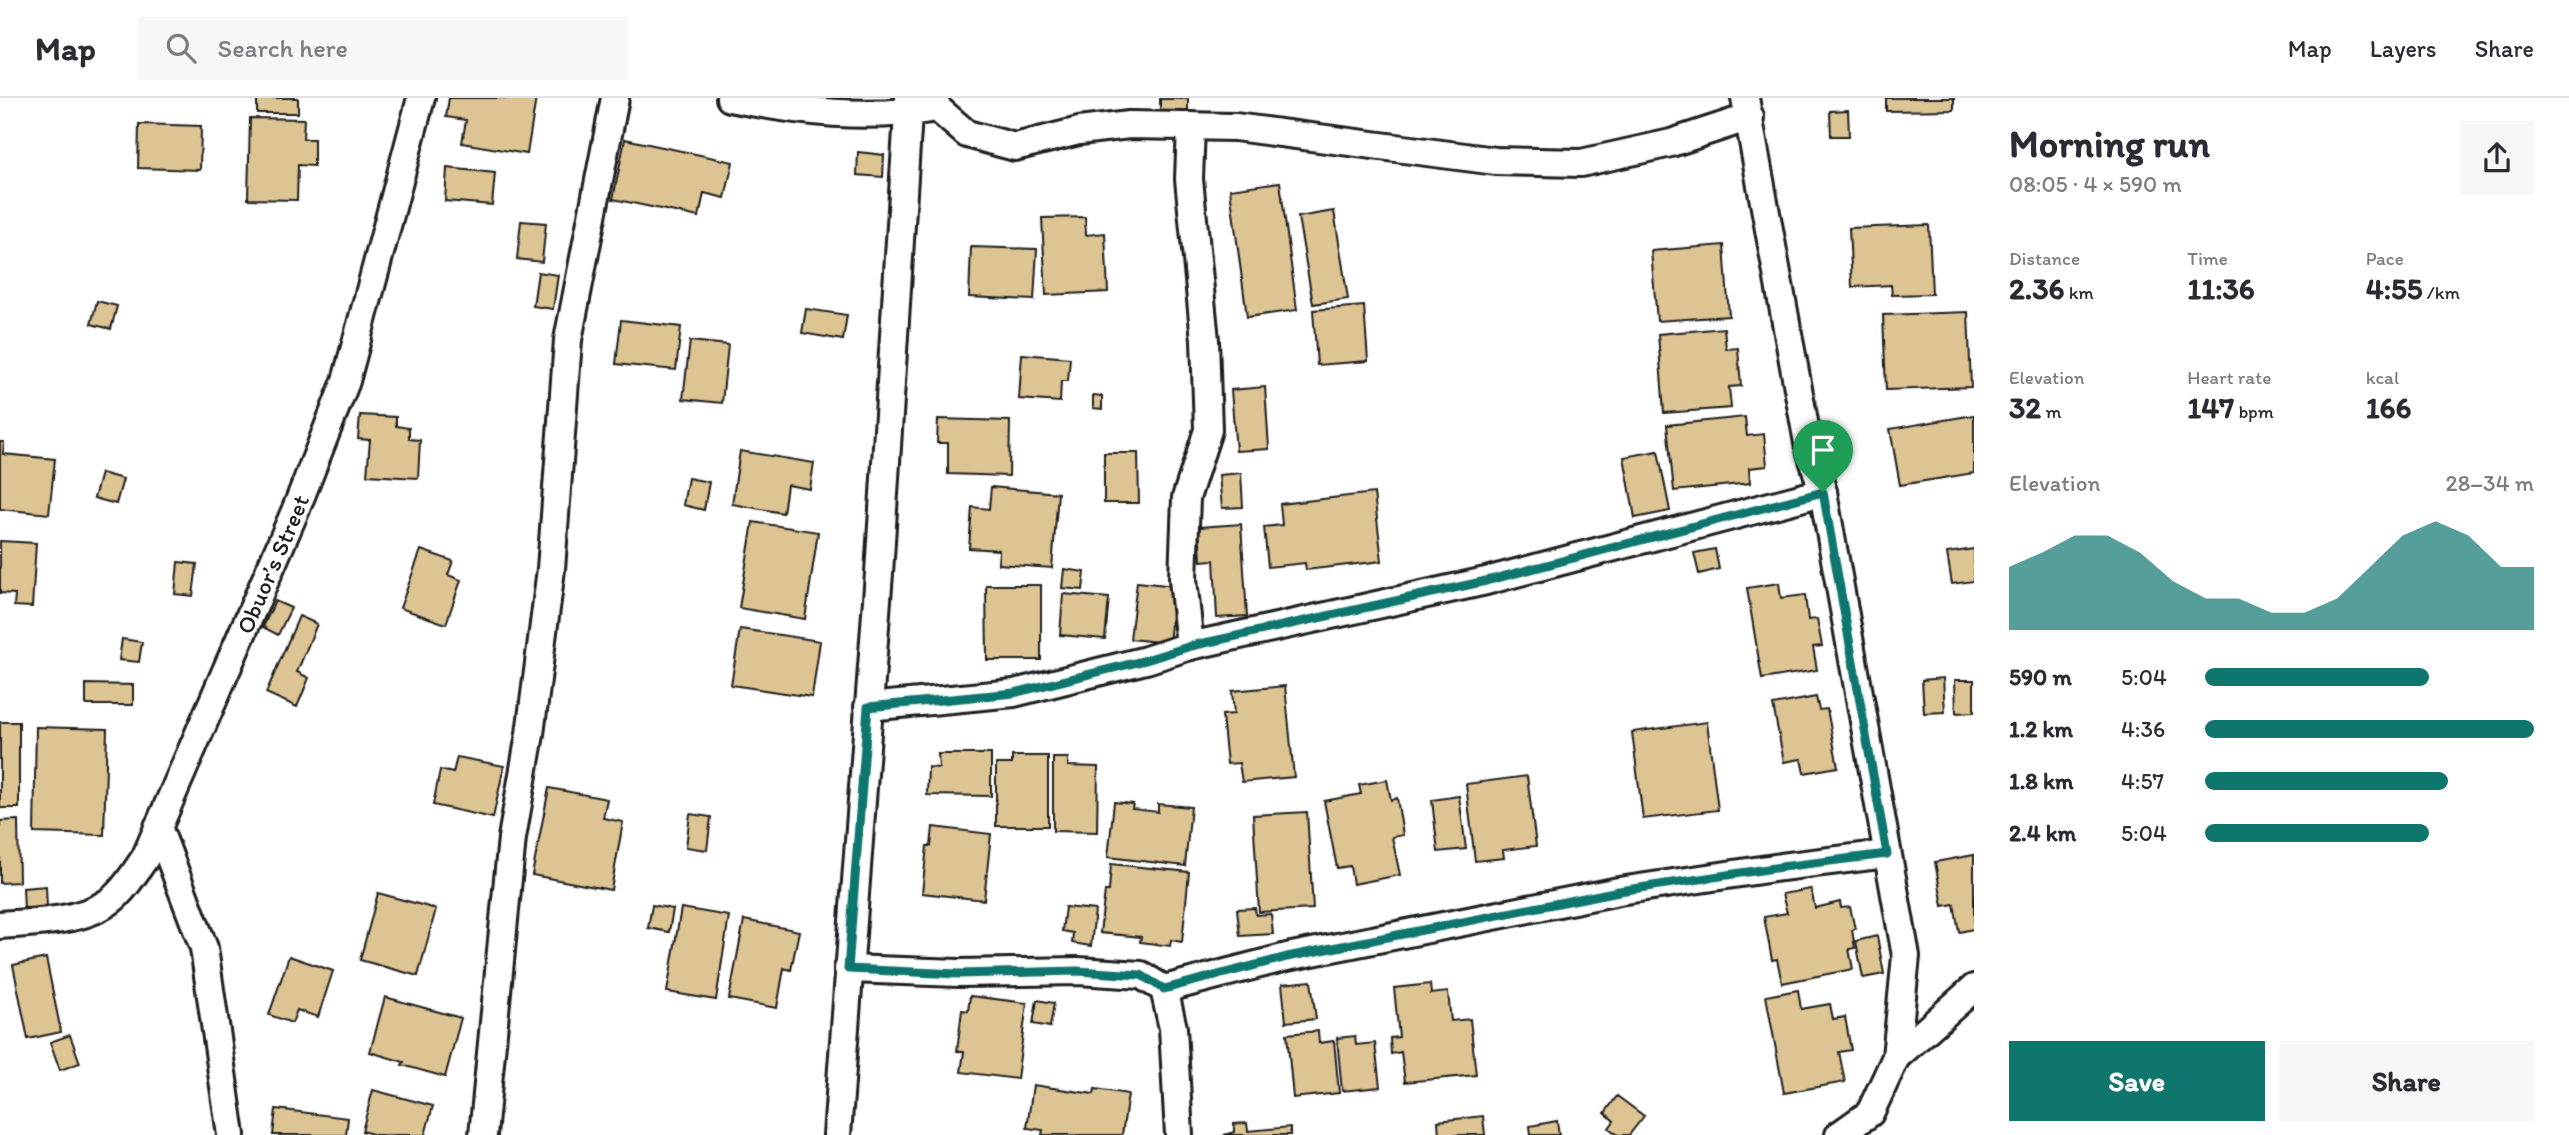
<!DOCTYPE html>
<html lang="en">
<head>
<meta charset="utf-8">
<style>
  :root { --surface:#fff; --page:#f7f7f7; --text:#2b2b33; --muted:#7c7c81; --line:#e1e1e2; --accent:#0f766e }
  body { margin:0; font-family:Itim,sans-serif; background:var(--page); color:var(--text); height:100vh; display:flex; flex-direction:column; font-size:26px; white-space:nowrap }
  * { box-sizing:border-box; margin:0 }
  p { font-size:23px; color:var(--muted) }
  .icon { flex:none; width:38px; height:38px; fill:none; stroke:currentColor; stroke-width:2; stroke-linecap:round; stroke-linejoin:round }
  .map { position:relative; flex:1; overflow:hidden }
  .sheet { display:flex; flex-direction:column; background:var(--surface); width:595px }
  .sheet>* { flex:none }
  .pin { position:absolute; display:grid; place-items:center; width:60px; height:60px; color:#fff; margin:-72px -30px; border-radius:50% 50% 50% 0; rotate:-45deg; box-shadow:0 0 7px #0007 }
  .pin .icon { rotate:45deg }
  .round { display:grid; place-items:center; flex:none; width:74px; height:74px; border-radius:0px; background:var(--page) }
  .head { display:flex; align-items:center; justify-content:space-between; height:119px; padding:0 35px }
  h1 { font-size:38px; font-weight:700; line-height:52px }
  .stats { display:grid; grid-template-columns:repeat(3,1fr); gap:10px; height:119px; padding:7px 35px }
  .stats div { display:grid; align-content:center }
  .stats b { font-size:30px; font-weight:700 }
  .stats small { font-size:19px; font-weight:400 }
  .stats p { font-size:19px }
  .chart { height:196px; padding:14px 35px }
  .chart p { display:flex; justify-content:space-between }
  .chart svg { width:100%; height:126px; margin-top:7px; fill:var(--accent); opacity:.7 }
  .cta { display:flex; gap:14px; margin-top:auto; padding:14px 35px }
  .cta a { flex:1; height:80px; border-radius:0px; background:var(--accent); color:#fff; font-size:28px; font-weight:700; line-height:80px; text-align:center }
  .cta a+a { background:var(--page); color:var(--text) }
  ul { padding:0 35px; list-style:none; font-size:23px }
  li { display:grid; grid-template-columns:112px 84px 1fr; align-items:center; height:52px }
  li i { height:18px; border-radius:9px; background:var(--accent) }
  header { display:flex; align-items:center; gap:42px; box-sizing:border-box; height:98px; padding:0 35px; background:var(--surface); border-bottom:2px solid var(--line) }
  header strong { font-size:33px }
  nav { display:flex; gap:38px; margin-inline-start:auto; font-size:24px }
  .search { width:490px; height:63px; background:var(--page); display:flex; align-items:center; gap:18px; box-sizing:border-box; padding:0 24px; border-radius:0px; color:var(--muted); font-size:26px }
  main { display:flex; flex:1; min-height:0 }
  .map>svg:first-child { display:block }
  .building { fill:#ddc493; stroke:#1c1c1c; stroke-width:2 }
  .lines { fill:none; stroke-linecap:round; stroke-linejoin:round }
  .street-casing { stroke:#1c1c1c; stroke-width:32 }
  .street { stroke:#fff; stroke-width:26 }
  .route-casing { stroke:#fff; stroke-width:14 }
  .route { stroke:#0f766e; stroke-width:9 }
  .labels { text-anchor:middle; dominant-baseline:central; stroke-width:7; stroke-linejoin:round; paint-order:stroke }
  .street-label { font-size:24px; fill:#1c1c1c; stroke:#fff }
</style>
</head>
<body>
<header>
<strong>Map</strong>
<div class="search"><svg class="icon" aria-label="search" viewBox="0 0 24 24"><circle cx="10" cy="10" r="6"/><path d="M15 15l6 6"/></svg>Search here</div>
<nav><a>Map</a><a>Layers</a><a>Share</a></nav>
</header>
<main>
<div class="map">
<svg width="1974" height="1037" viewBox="0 0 1974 1037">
  <rect width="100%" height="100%" fill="#fff"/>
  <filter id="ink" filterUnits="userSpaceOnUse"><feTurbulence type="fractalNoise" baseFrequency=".0143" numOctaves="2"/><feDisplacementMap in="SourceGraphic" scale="14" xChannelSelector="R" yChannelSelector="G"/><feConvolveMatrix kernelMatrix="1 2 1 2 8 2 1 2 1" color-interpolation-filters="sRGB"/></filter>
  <g filter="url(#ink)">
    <!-- building -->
    <path class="building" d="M 257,0 L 298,0 L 298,15 L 257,15 Z
      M 449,0 L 536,0 L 527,56 L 462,45 L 466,22 L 446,19 Z
      M 1886,0 L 1954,0 L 1954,12 L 1886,13 Z
      M 1160,1 L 1188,1 L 1188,20 L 1160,20 Z
      M 1848,12 L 1849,38 L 1831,38 L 1830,13 Z
      M 250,20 L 304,21 L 303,41 L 314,41 L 314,68 L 298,67 L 297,102 L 248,101 Z
      M 139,26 L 201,28 L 200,72 L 138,70 Z
      M 625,41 L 733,64 L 725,100 L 704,95 L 699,119 L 613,101 Z
      M 858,54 L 884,57 L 883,79 L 857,77 Z
      M 447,70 L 495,75 L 492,107 L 445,103 Z
      M 1280,84 L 1297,212 L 1247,219 L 1230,91 Z
      M 1334,113 L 1348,201 L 1313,206 L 1298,119 Z
      M 1085,119 L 1086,137 L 1105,135 L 1108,194 L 1046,197 L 1042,120 Z
      M 521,123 L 546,125 L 542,164 L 517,161 Z
      M 1929,127 L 1932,196 L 1892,197 L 1891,187 L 1852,189 L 1849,130 Z
      M 1724,147 L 1729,218 L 1657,223 L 1651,153 Z
      M 971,149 L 1037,151 L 1034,202 L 969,199 Z
      M 538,174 L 558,177 L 553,211 L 533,208 Z
      M 97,203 L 117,208 L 111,231 L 91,226 Z
      M 1364,208 L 1368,263 L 1317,267 L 1313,212 Z
      M 806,211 L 847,217 L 843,242 L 802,235 Z
      M 1968,214 L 1971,289 L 1886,292 L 1883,217 Z
      M 621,222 L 681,229 L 676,272 L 616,266 Z
      M 1724,230 L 1726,251 L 1738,250 L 1741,288 L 1729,289 L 1731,310 L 1664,315 L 1658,236 Z
      M 690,243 L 728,247 L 722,305 L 683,301 Z
      M 1022,256 L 1070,260 L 1068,283 L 1061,283 L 1060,304 L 1019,301 Z
      M 1265,289 L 1269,351 L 1236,353 L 1231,292 Z
      M 1093,297 L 1102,298 L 1102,311 L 1093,310 Z
      M 360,317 L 396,319 L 396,328 L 409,330 L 409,341 L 420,342 L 418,380 L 367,377 L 370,342 L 358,341 Z
      M 1974,317 L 1974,375 L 1900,387 L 1890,331 Z
      M 1745,319 L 1747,338 L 1764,336 L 1767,368 L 1749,370 L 1750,385 L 1674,393 L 1667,327 Z
      M 938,321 L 1010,323 L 1009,378 L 948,376 L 948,345 L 937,345 Z
      M 0,344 L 4,344 L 3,356 L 55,361 L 49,416 L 0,411 Z
      M 740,353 L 814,365 L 810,391 L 787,387 L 783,415 L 732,406 Z
      M 1658,353 L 1670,413 L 1635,420 L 1624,359 Z
      M 1104,355 L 1138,355 L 1139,405 L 1104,405 Z
      M 101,375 L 123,381 L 116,406 L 94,400 Z
      M 1241,375 L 1243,409 L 1222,410 L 1219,377 Z
      M 688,380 L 709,384 L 704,412 L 683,407 Z
      M 991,389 L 1058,395 L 1052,470 L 998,466 L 999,452 L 969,450 L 972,409 L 989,411 Z
      M 1374,395 L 1382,463 L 1306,472 L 1305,465 L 1268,469 L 1264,429 L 1282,427 L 1280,406 Z
      M 753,424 L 818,434 L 805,521 L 739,510 Z
      M 1241,426 L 1247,518 L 1217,520 L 1214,462 L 1201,463 L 1199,429 Z
      M 0,443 L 36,445 L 32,509 L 14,508 L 15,496 L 0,495 Z
      M 1715,451 L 1719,471 L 1699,476 L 1694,455 Z
      M 1974,451 L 1974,483 L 1952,486 L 1947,455 Z
      M 421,452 L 453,463 L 448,477 L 461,482 L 446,526 L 400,510 Z
      M 178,464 L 197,466 L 193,498 L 175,496 Z
      M 1064,471 L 1085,474 L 1083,492 L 1062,490 Z
      M 1137,484 L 1175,488 L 1169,545 L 1130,541 Z
      M 1779,485 L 1781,500 L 1805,497 L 1808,522 L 1817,521 L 1822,548 L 1813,549 L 1817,572 L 1762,581 L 1747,490 Z
      M 986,487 L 1041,487 L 1041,562 L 987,562 Z
      M 1063,496 L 1109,500 L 1105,541 L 1060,537 Z
      M 275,503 L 291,510 L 278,537 L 263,529 Z
      M 299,518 L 317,526 L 297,574 L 309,580 L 297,609 L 266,595 Z
      M 740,531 L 820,543 L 812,599 L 731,587 Z
      M 122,541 L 142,544 L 139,564 L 119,562 Z
      M 1943,580 L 1945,614 L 1924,615 L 1922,582 Z
      M 1955,582 L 1974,582 L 1974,614 L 1956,615 Z
      M 86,586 L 133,587 L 133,607 L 86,607 Z
      M 1285,588 L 1294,679 L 1242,684 L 1239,665 L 1227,666 L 1222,617 L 1234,616 L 1232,593 Z
      M 1816,599 L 1819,612 L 1827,611 L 1838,669 L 1804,675 L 1801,661 L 1784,664 L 1773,607 Z
      M 0,624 L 19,624 L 19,710 L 0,710 Z
      M 1707,624 L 1718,712 L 1643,721 L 1632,634 Z
      M 36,629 L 107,631 L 104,737 L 34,735 Z
      M 938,656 L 991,656 L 991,698 L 927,697 L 928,669 L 939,670 Z
      M 1012,658 L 1048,658 L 1048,728 L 996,728 L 996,666 L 1012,666 Z
      M 457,659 L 504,668 L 493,720 L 433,707 L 440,672 L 453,675 Z
      M 1053,660 L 1068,660 L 1068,668 L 1098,669 L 1097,734 L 1053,733 Z
      M 1527,678 L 1536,748 L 1503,752 L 1504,760 L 1475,763 L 1466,686 Z
      M 1387,682 L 1391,702 L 1397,700 L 1403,737 L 1392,739 L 1400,777 L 1353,786 L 1350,768 L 1337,770 L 1324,703 L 1361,696 L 1359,687 Z
      M 549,690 L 607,701 L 603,720 L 623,724 L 611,792 L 532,777 Z
      M 1459,698 L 1466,751 L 1438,754 L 1432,702 Z
      M 1114,704 L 1133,706 L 1132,711 L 1158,714 L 1158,706 L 1191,709 L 1185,768 L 1108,759 Z
      M 1307,714 L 1313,811 L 1259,814 L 1253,717 Z
      M 690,716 L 711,719 L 707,752 L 686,749 Z
      M 18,722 L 19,784 L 0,785 L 0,723 Z
      M 933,729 L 991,736 L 984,802 L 922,795 L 927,748 L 931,748 Z
      M 1974,757 L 1974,831 L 1959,834 L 1954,806 L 1943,808 L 1935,764 Z
      M 1111,766 L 1189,774 L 1182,844 L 1171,842 L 1170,848 L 1140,844 L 1141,839 L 1100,835 L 1105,793 L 1109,793 Z
      M 46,788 L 47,810 L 24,812 L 23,790 Z
      M 1811,791 L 1815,810 L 1840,804 L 1841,810 L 1850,809 L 1855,831 L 1852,832 L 1855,850 L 1849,851 L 1853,871 L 1782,885 L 1777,861 L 1772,862 L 1764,819 L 1787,815 L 1782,796 Z
      M 378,795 L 436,811 L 418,878 L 360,862 Z
      M 652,807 L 673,811 L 669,834 L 648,830 Z
      M 1065,809 L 1095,812 L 1091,848 L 1072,845 L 1073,835 L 1062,833 Z
      M 681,810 L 729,818 L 716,902 L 667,894 Z
      M 1255,810 L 1256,817 L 1271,816 L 1273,836 L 1240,838 L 1237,811 Z
      M 744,822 L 799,833 L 791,872 L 784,870 L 777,910 L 729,901 Z
      M 1877,838 L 1884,876 L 1863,880 L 1856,843 Z
      M 289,858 L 333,873 L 318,919 L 297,912 L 292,925 L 269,917 Z
      M 46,860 L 61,934 L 28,941 L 13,867 Z
      M 1311,883 L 1316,921 L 1286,924 L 1282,886 Z
      M 1430,886 L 1431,896 L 1448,894 L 1451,923 L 1470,921 L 1476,977 L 1405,984 L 1401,954 L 1391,956 L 1390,940 L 1399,939 L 1394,890 Z
      M 1798,892 L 1801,911 L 1830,906 L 1833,921 L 1845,919 L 1851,952 L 1839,954 L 1845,984 L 1784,995 L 1766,898 Z
      M 970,898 L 1027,905 L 1017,981 L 961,974 L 964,954 L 957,953 L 962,912 L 968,913 Z
      M 385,899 L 461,920 L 445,979 L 402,967 L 404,964 L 370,954 Z
      M 1037,902 L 1054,905 L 1050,929 L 1033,926 Z
      M 1318,933 L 1319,945 L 1334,943 L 1339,995 L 1293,1000 L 1287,936 Z
      M 70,937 L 80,965 L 60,972 L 50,944 Z
      M 1355,938 L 1356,947 L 1375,945 L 1380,989 L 1342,993 L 1337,940 Z
      M 1033,987 L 1094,996 L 1095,991 L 1128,996 L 1122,1037 L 1042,1037 L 1043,1032 L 1027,1030 Z
      M 373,992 L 433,1008 L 425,1037 L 376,1037 L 362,1033 Z
      M 1617,998 L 1644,1018 L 1629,1037 L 1618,1037 L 1609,1030 L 1614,1023 L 1605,1015 Z
      M 276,1011 L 348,1020 L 346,1037 L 273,1037 Z
      M 1483,1018 L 1485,1037 L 1439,1037 L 1438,1023 Z
      M 1557,1023 L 1559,1037 L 1531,1037 L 1530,1028 Z
      M 1247,1025 L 1248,1033 L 1290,1029 L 1290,1037 L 1224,1037 L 1234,1034 L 1234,1026 Z"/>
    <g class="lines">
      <defs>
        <g id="street">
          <path d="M 730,0 C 799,14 867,22 937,10 L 967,36 L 1015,49 L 1079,33 L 1129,27 L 1235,29 L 1496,63 L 1581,65 L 1671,45 L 1750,19"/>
          <path d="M 1745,0 L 1808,345 L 1823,394 L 1906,858 L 1896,959 L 1870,1015 L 1839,1037"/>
          <path d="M 1190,548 L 1486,483 L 1823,394"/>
          <path d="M 868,609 L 1014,595 L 1146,562 L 1190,548 L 1183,481 L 1186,400 L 1208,332 L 1205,242 L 1189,81 L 1191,28"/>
          <path d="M 158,729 L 204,850 L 231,1037"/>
          <path id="s1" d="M 0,827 C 36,824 93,824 119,795 C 129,785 137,771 145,760 L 296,411 L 346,283 L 421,0"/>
          <path d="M 848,871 L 959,875 L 1078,873 L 1141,877 L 1164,891 L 1173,930 L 1179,1037"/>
          <path d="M 1164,891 L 1287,859 L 1619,793 L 1781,769 L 1887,756"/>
          <path d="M 1896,959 L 1974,890"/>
          <path d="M 483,1037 L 512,740 L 530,636 L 551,471 L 568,242 L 615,0"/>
          <path d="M 837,1037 L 879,475 L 909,0"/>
        </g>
      </defs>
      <!-- street casing -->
      <use href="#street" class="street-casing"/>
      <!-- street -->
      <use href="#street" class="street"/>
    </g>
  </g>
  <g class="lines" filter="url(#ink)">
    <defs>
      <path id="route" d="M 1823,394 L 1887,756 L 1781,769 L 1619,793 L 1287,859 L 1164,891 L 1141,877 L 1077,873 L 959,876 L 848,871 L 868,609 L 1014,595 L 1146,562 L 1191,548 L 1486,483 Z"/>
    </defs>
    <!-- route casing -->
    <use href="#route" class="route-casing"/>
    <!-- route -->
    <use href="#route" class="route"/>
  </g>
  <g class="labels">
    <!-- street labels -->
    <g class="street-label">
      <text stroke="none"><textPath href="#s1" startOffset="490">Obuor’s Street</textPath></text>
    </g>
  </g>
</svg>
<div class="pin" style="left:1823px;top:394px;background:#1e9e55"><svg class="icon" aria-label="arrive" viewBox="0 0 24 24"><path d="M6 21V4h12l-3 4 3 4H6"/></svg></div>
</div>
<section class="sheet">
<div class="head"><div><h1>Morning run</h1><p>08:05 · 4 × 590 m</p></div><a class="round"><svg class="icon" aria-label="share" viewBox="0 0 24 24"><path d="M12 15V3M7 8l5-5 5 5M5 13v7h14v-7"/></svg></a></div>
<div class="stats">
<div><p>Distance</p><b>2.36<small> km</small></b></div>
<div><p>Time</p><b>11:36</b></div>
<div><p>Pace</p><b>4:55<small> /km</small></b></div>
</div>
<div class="stats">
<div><p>Elevation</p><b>32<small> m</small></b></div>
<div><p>Heart rate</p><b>147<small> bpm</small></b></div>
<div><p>kcal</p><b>166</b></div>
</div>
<div class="chart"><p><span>Elevation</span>28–34 m</p>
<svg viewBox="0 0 160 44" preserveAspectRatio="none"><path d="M0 44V22L10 17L20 11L30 11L40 17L50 27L60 33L70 33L80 38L90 38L100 33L110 22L120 11L130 6L140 11L150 22L160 22V44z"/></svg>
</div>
<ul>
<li><b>590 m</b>5:04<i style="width:68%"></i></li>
<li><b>1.2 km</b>4:36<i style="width:100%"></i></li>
<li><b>1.8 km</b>4:57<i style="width:74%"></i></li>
<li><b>2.4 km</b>5:04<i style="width:68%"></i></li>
</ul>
<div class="cta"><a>Save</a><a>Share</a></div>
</section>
</main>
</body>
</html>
